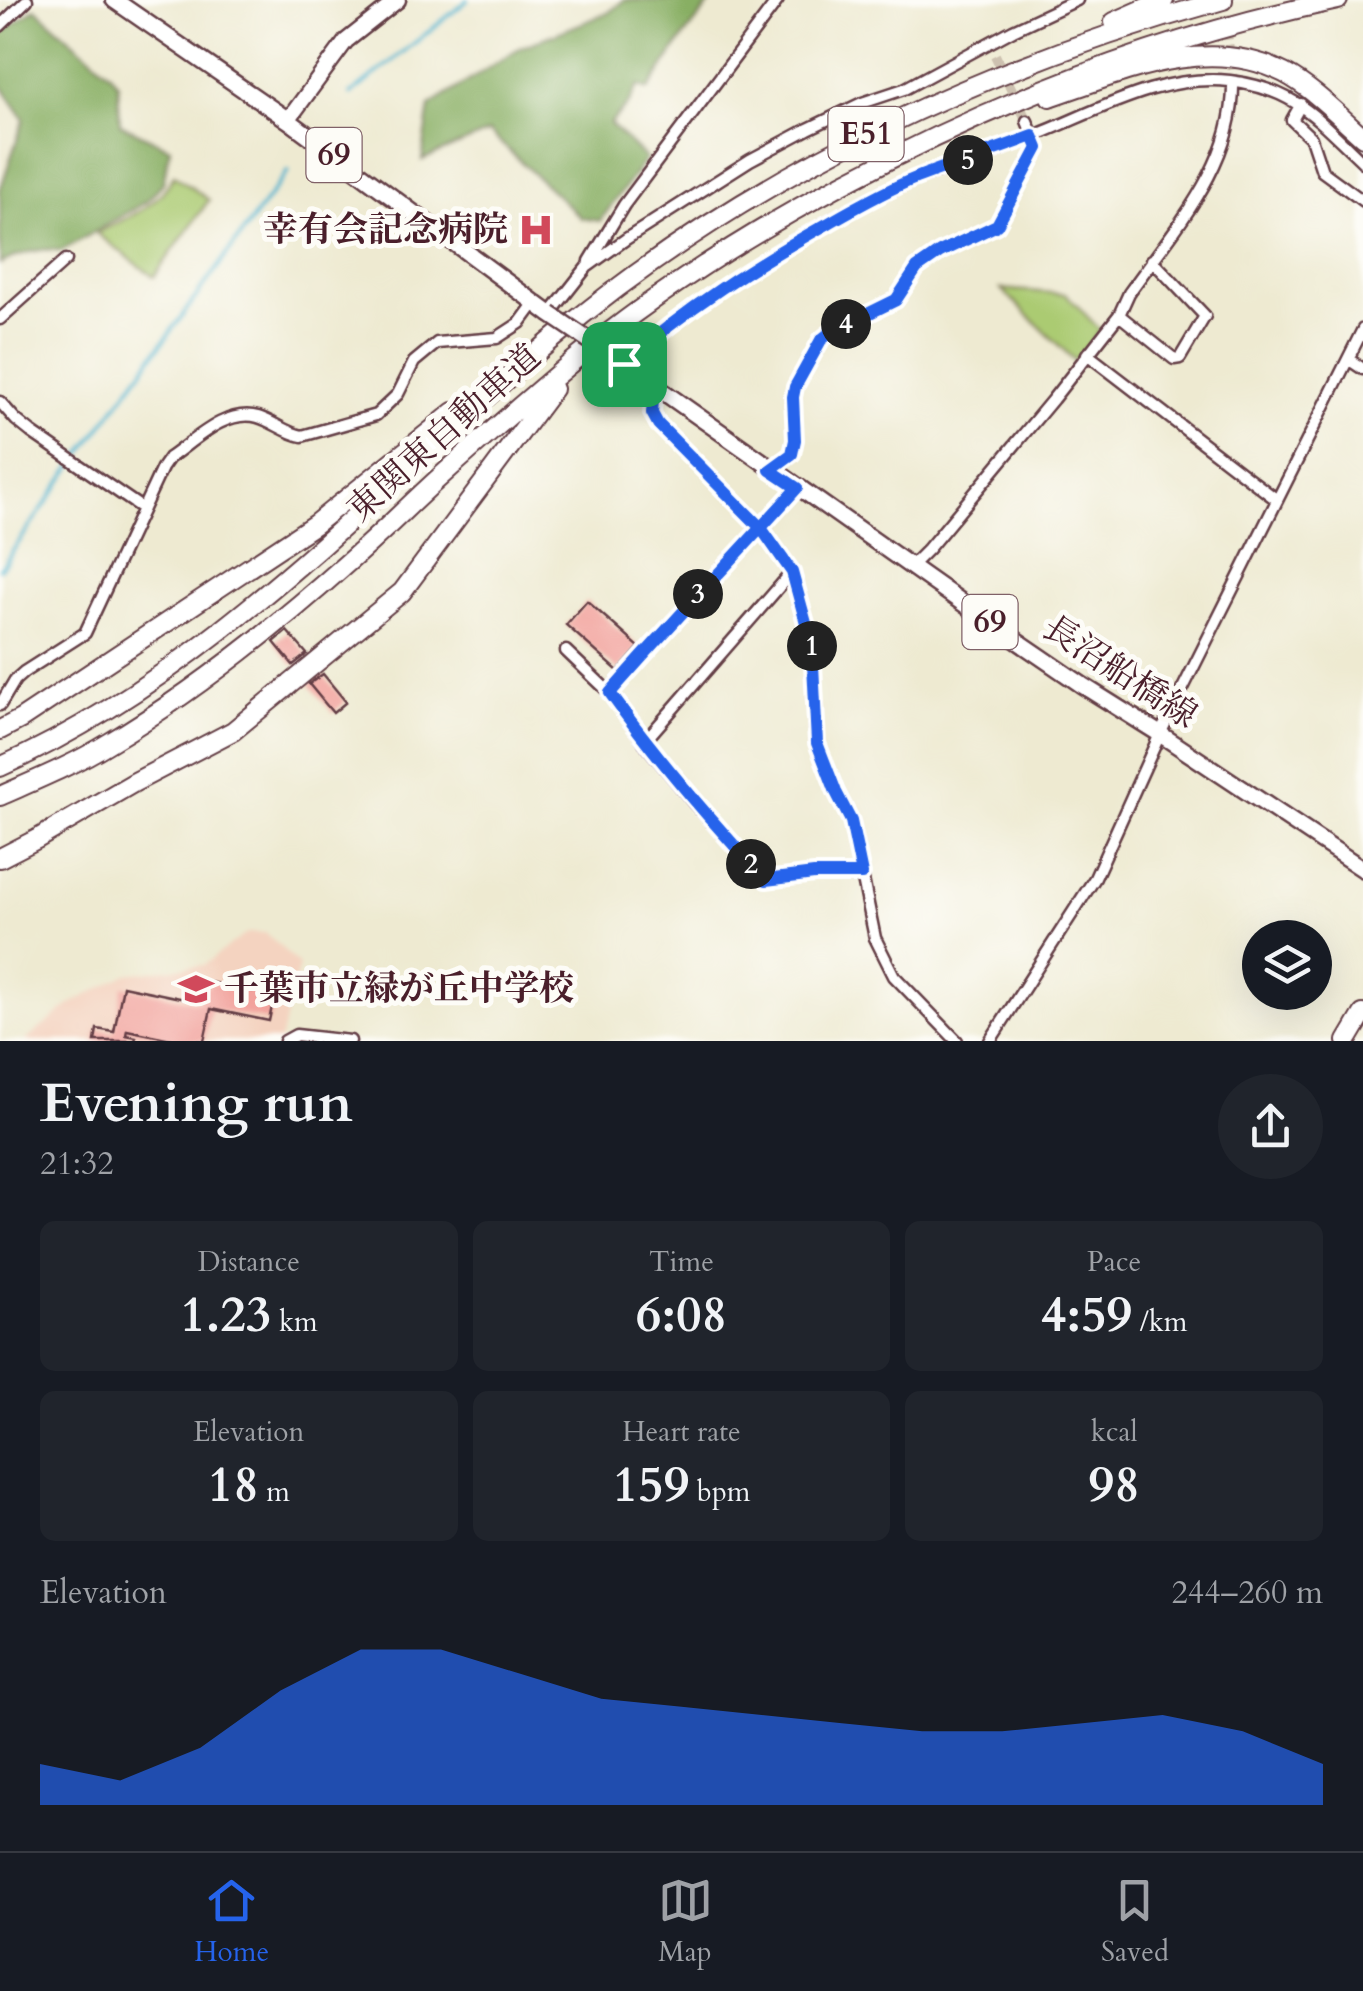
<!DOCTYPE html>
<html lang="en">
<head>
<meta charset="utf-8">
<style>
  :root { --surface:#171b24; --page:#20242c; --text:#f1f3f6; --muted:#9ea1a6; --line:#363941; --accent:#2563eb }
  body { margin:0; font-family:Cardo,"Noto Serif JP",serif; background:var(--page); color:var(--text); height:100vh; display:flex; flex-direction:column; font-size:38px; white-space:nowrap }
  * { box-sizing:border-box; margin:0 }
  p { font-size:32px; color:var(--muted) }
  .icon { flex:none; width:55px; height:55px; fill:none; stroke:currentColor; stroke-width:2; stroke-linecap:round; stroke-linejoin:round }
  .map { position:relative; height:1041px; overflow:hidden }
  .details { display:flex; flex-direction:column; background:var(--surface); flex:1 }
  .details>* { flex:none }
  .controls { position:absolute; left:1242px; top:920px; display:grid; gap:20px }
  .controls a { display:grid; place-items:center; width:90px; height:90px; border-radius:50%; background:var(--surface); box-shadow:0 10px 40px #0002; font-size:50px }
  .pin { position:absolute; display:grid; place-items:center; width:85px; height:85px; color:#fff; margin:-42px; border-radius:20px; box-shadow:0 5px 15px #0006 }
  .km { position:absolute; width:50px; height:50px; margin:-25px; border-radius:50%; background:#222; color:#fff; font-size:28px; line-height:50px; text-align:center }
  .round { display:grid; place-items:center; flex:none; width:105px; height:105px; border-radius:52px; background:var(--page) }
  .summary { display:flex; align-items:center; justify-content:space-between; height:170px; padding:0 40px }
  h1 { font-size:55px; font-weight:700; line-height:75px }
  .metrics { display:grid; grid-template-columns:repeat(3,1fr); gap:15px; height:170px; padding:10px 40px }
  .metrics div { display:grid; align-content:center; border-radius:15px; background:var(--page); text-align:center }
  .metrics b { font-size:50px; font-weight:700 }
  .metrics small { font-size:28px; font-weight:400 }
  .metrics p { font-size:28px }
  .chart { height:280px; padding:20px 40px }
  .chart p { display:flex; justify-content:space-between }
  .chart svg { width:100%; height:180px; margin-top:10px; fill:var(--accent); opacity:.7 }
  .menu { display:flex; justify-content:space-around; align-items:center; height:140px; border-top:2px solid var(--line); background:var(--surface); font-size:28px; color:var(--muted) }
  .menu a { display:grid; justify-items:center; gap:5px }
  .menu .on { color:var(--accent) }
  .map>svg:first-child { display:block }
  .built { fill:#f4d3c0 }
  .green { fill:#abcb72; stroke:#7a754e; stroke-width:2.5 }
  .forest { fill:#88af64; stroke:#696748; stroke-width:2.5 }
  .lines { fill:none; stroke-linecap:round; stroke-linejoin:round }
  .stream { stroke:#50b4ce; stroke-width:4 }
  .building { fill:#f2a29c }
  .street-tunnel { stroke:#cdc1b0; stroke-width:10; stroke-dasharray:10 5; stroke-linecap:butt }
  .street-casing { stroke:#633d44; stroke-width:15 }
  .secondary-casing { stroke:#633d44; stroke-width:19 }
  .primary-casing { stroke:#633d44; stroke-width:20 }
  .highway-casing { stroke:#633d44; stroke-width:22 }
  .street { stroke:#fff; stroke-width:10 }
  .secondary { stroke:#fff; stroke-width:14 }
  .primary { stroke:#fff; stroke-width:15 }
  .highway { stroke:#fff; stroke-width:18 }
  .primary-bridge-casing { stroke:#633d44; stroke-width:20; stroke-linecap:butt }
  .primary-bridge { stroke:#fff; stroke-width:15 }
  .route-casing { stroke:#fff; stroke-width:20 }
  .route { stroke:#2563eb; stroke-width:12 }
  .labels { text-anchor:middle; dominant-baseline:central; stroke-width:10; stroke-linejoin:round; paint-order:stroke }
  .shield { fill:#fdfcf7; stroke:#806168; stroke-width:2.5 }
  .shield-label { font-size:32px; font-weight:bold; fill:#4a1f2b }
  .poi-label { font-size:35px; font-weight:bold; fill:#4a1f2b; stroke:#fdfcf7; text-anchor:end }
  .street-label { font-size:35px; fill:#4a1f2b; stroke:#fdfcf7 }
</style>
</head>
<body>
<div class="map">
<svg width="1363" height="1041" viewBox="0 0 1363 1041">
  <rect width="100%" height="100%" fill="#fdfcf7"/>
  <filter id="ink" filterUnits="userSpaceOnUse"><feTurbulence type="fractalNoise" baseFrequency=".01" numOctaves="2"/><feDisplacementMap in="SourceGraphic" scale="20" xChannelSelector="R" yChannelSelector="G"/><feConvolveMatrix kernelMatrix="1 2 1 2 8 2 1 2 1" color-interpolation-filters="sRGB"/></filter>
  <filter id="wash" filterUnits="userSpaceOnUse"><feTurbulence type="fractalNoise" baseFrequency=".0048" numOctaves="4" result="noise"/><feDisplacementMap in="SourceGraphic" scale="40" xChannelSelector="R" yChannelSelector="G"/><feGaussianBlur stdDeviation="2.25" result="paint"/><feColorMatrix in="noise" values="0 0 0 0 0 0 0 0 0 0 0 0 0 0 0 0 0 1.4 0 .05"/><feComposite in="paint" operator="in"/></filter>
  <g filter="url(#wash)">
    <rect width="100%" height="100%" fill="#eeead1"/>
    <!-- built -->
    <path class="built" d="M 247,933 L 266,933 L 299,965 L 280,1041 L 25,1041 L 71,1004 L 127,974 L 204,965 Z"/>
    <!-- green -->
    <path class="green" d="M 174,175 L 209,200 L 154,277 L 96,233 C 128,217 156,209 174,175 Z
      M 1001,289 L 1066,294 L 1101,331 L 1075,361 Z"/>
    <!-- forest -->
    <path class="forest" d="M 624,0 L 713,0 L 683,38 L 648,90 L 638,86 L 629,103 L 610,124 L 646,159 L 600,221 L 581,218 L 489,132 L 422,160 L 430,106 L 519,48 L 608,13 Z
      M 35,8 L 110,73 L 118,84 L 120,124 L 170,148 L 163,183 L 146,202 L 61,251 C 40,246 19,254 0,264 L 0,190 L 24,119 L 0,84 L 0,35 Z"/>
    <g class="lines">
      <!-- stream -->
      <path class="stream" d="M 351,94 L 468,0
        M 0,569 L 71,468 L 288,171"/>
    </g>
    <g id="blocks">
      <!-- building -->
      <path class="building" d="M 587,601 L 639,647 L 618,671 L 566,625 Z
        M 287,631 L 307,654 L 293,665 L 274,642 Z
        M 323,674 L 346,702 L 333,713 L 309,684 Z
        M 209,982 L 252,991 L 254,982 L 276,987 L 269,1021 L 211,1009 L 204,1041 L 181,1041 L 127,1030 L 126,1035 L 136,1037 L 135,1041 L 95,1041 L 97,1029 L 114,1032 L 123,986 L 199,1002 L 202,986 L 208,988 Z"/>
    </g>
  </g>
  <g filter="url(#ink)">
    <use href="#blocks" fill-opacity="0" stroke="#633d44" stroke-width="2.5"/>
    <g class="lines">
      <!-- street-tunnel -->
      <path class="street-tunnel" d="M 1223,0 L 1233,82
        M 995,55 L 1027,121"/>
      <defs>
        <path id="street" d="M 0,26 L 27,0
          M 1301,104 L 1292,120 L 1311,138 L 1322,171 L 1363,201
          M 590,261 L 624,205 L 778,0
          M 550,314 L 587,267 L 626,239 L 750,160 L 808,129 L 862,103 L 904,89 L 1013,30 L 1077,0
          M 1119,315 L 1174,359 L 1180,358 L 1205,316 L 1152,260
          M 0,319 L 66,260
          M 1087,354 L 1277,500
          M 1348,359 L 1363,369
          M 624,364 C 701,293 817,223 912,180 C 921,175 931,173 941,170 C 972,160 1003,148 1034,136 C 1095,112 1162,73 1230,81 C 1296,89 1318,120 1363,162
          M 654,386 L 652,413 L 658,424 L 761,528 L 792,572 L 812,645 L 817,743 L 836,792 L 851,821 L 875,938 L 894,976 L 957,1041
          M 0,402 L 16,420 L 31,432 L 143,509
          M 771,470 L 792,454 L 795,440 L 793,397 L 795,387 L 821,340 L 831,332 L 897,299 L 917,268 L 940,252 L 997,225 L 1038,148 L 1027,121
          M 910,567 L 928,549 L 1053,399 L 1119,315 L 1129,293 C 1174,229 1235,164 1233,82
          M 566,651 L 610,693 L 648,747 L 695,804 L 766,880 L 814,874 L 862,874
          M 610,693 L 677,617 L 797,488
          M 0,705 L 15,680 L 24,672 L 85,633 L 162,468 L 169,458 C 194,441 226,408 258,417 C 274,422 286,433 302,436 L 376,415 L 398,394 L 414,362 L 437,343 L 497,338 L 520,323 L 534,304
          M 644,742 L 792,572
          M 285,1041 L 296,1035 L 350,1041
          M 990,1041 L 1095,878 L 1160,734 L 1363,329"/>
        <path id="secondary" d="M 288,120 L 346,41 L 398,0"/>
        <path id="primary" d="M 114,0 L 288,120 L 550,314
          M 624,364 L 984,618 L 1082,685 L 1160,734 L 1363,869"/>
        <path id="highway" d="M 1114,22 L 1164,0
          M 1050,97 C 1124,72 1208,34 1284,73 C 1314,89 1338,115 1363,137
          M 0,730 L 21,719 L 315,524 L 454,412
          M 0,767 C 211,673 374,491 548,343 C 745,177 976,68 1223,0
          M 0,796 C 36,780 73,765 107,744 C 195,692 277,626 353,558 C 383,532 411,503 440,477 C 483,438 527,400 572,362 C 655,293 747,235 842,184 C 999,100 1164,36 1338,0
          M 0,858 L 37,839 L 135,782 L 233,731 L 402,592 L 553,389
          M 1347,1041 L 1363,1014"/>
      </defs>
      <!-- street casing -->
      <use href="#street" class="street-casing"/>
      <!-- secondary casing -->
      <use href="#secondary" class="secondary-casing"/>
      <!-- primary casing -->
      <use href="#primary" class="primary-casing"/>
      <!-- highway casing -->
      <use href="#highway" class="highway-casing"/>
      <!-- street -->
      <use href="#street" class="street"/>
      <!-- secondary -->
      <use href="#secondary" class="secondary"/>
      <!-- primary -->
      <use href="#primary" class="primary"/>
      <!-- highway -->
      <use href="#highway" class="highway"/>
      <defs>
        <path id="primary-bridge" d="M 550,314 L 624,364"/>
      </defs>
      <!-- primary-bridge casing -->
      <use href="#primary-bridge" class="primary-bridge-casing"/>
      <!-- primary-bridge -->
      <use href="#primary-bridge" class="primary-bridge"/>
    </g>
  </g>
  <g class="lines" filter="url(#ink)">
    <defs>
      <path id="route" d="M 624,364 L 654,386 L 652,413 L 658,424 L 761,528 L 792,572 L 812,645 L 817,743 L 836,792 L 851,821 L 862,874 L 814,874 L 766,880 C 710,820 658,760 610,693 C 671,623 735,557 797,488 L 770,470 L 792,454 L 795,440 L 793,397 L 795,387 L 821,340 L 831,332 L 896,300 L 917,268 L 940,252 L 997,225 L 1038,148 L 1033,136 C 994,151 954,163 916,178 C 886,190 855,208 827,224 C 756,264 684,309 624,364"/>
    </defs>
    <!-- route casing -->
    <use href="#route" class="route-casing"/>
    <!-- route -->
    <use href="#route" class="route"/>
  </g>
  <!-- icons -->
  <defs>
    <symbol id="hospital-bare" viewBox="-9 -9 18 18"><path d="M-5-5h3v3.5h4V-5h3V5h-3V1.5h-4V5h-3Z" fill="#d1495b" stroke="#fdfcf7" stroke-width="2.5" paint-order="stroke"/></symbol>
    <symbol id="school-bare" viewBox="-9 -9 18 18"><path d="M0-5L7-2L0 1L-7-2ZM-4 1L0 2.5L4 1V4Q0 6-4 4Z" fill="#d1495b" stroke="#fdfcf7" stroke-width="2.5" paint-order="stroke"/></symbol>
  </defs>
  <g fill-rule="evenodd">
    <use href="#hospital-bare" x="511" y="205" width="50" height="50"/>
    <use href="#school-bare" x="171" y="964" width="50" height="50"/>
  </g>
  <g class="labels">
    <!-- shield labels -->
    <g class="shield">
      <rect x="828.5" y="107" width="75" height="54" rx="8"/>
      <rect x="306.5" y="128" width="55" height="54" rx="8"/>
      <rect x="962.5" y="595" width="55" height="54" rx="8"/>
    </g>
    <g class="shield-label">
      <text x="866" y="134">E51</text>
      <text x="334" y="155">69</text>
      <text x="990" y="622">69</text>
    </g>
    <!-- poi labels -->
    <g class="poi-label">
      <text x="508" y="230">幸有会記念病院</text>
      <text x="224" y="989" text-anchor="start">千葉市立緑が丘中学校</text>
    </g>
    <!-- street labels -->
    <g class="street-label">
      <text transform="translate(444 433) rotate(-42)">東関東自動車道</text>
      <text transform="translate(1120 672) rotate(33)">長沼船橋線</text>
    </g>
  </g>
</svg>
<div class="controls">
<a><svg class="icon" aria-label="layers" viewBox="0 0 24 24"><path d="M12 4l9 5-9 5-9-5zM3 14l9 5 9-5"/></svg></a>
</div>
<div class="pin" style="left:624px;top:364px;background:#1e9e55"><svg class="icon" aria-label="arrive" viewBox="0 0 24 24"><path d="M6 21V4h12l-3 4 3 4H6"/></svg></div>
<b class="km" style="left:812px;top:646px">1</b>
<b class="km" style="left:751px;top:864px">2</b>
<b class="km" style="left:698px;top:594px">3</b>
<b class="km" style="left:846px;top:324px">4</b>
<b class="km" style="left:968px;top:160px">5</b>
</div>
<section class="details">
<div class="summary"><div><h1>Evening run</h1><p>21:32</p></div><a class="round"><svg class="icon" aria-label="share" viewBox="0 0 24 24"><path d="M12 15V3M7 8l5-5 5 5M5 13v7h14v-7"/></svg></a></div>
<div class="metrics">
<div><p>Distance</p><b>1.23<small> km</small></b></div>
<div><p>Time</p><b>6:08</b></div>
<div><p>Pace</p><b>4:59<small> /km</small></b></div>
</div>
<div class="metrics">
<div><p>Elevation</p><b>18<small> m</small></b></div>
<div><p>Heart rate</p><b>159<small> bpm</small></b></div>
<div><p>kcal</p><b>98</b></div>
</div>
<div class="chart"><p><span>Elevation</span>244–260 m</p>
<svg viewBox="0 0 160 44" preserveAspectRatio="none"><path d="M0 44V34L10 38L20 30L30 16L40 6L50 6L60 12L70 18L80 20L90 22L100 24L110 26L120 26L130 24L140 22L150 26L160 34V44z"/></svg>
</div>
</section>
<nav class="menu">
<a class="on"><svg class="icon" aria-label="home" viewBox="0 0 24 24"><path d="M3 11l9-7 9 7M6 9v11h12V9"/></svg>Home</a>
<a><svg class="icon" aria-label="map" viewBox="0 0 24 24"><path d="M3 6l6-2 6 2 6-2v14l-6 2-6-2-6 2zM9 4v14M15 6v14"/></svg>Map</a>
<a><svg class="icon" aria-label="saved" viewBox="0 0 24 24"><path d="M7 4h10v16l-5-4-5 4z"/></svg>Saved</a>
</nav>
</body>
</html>
